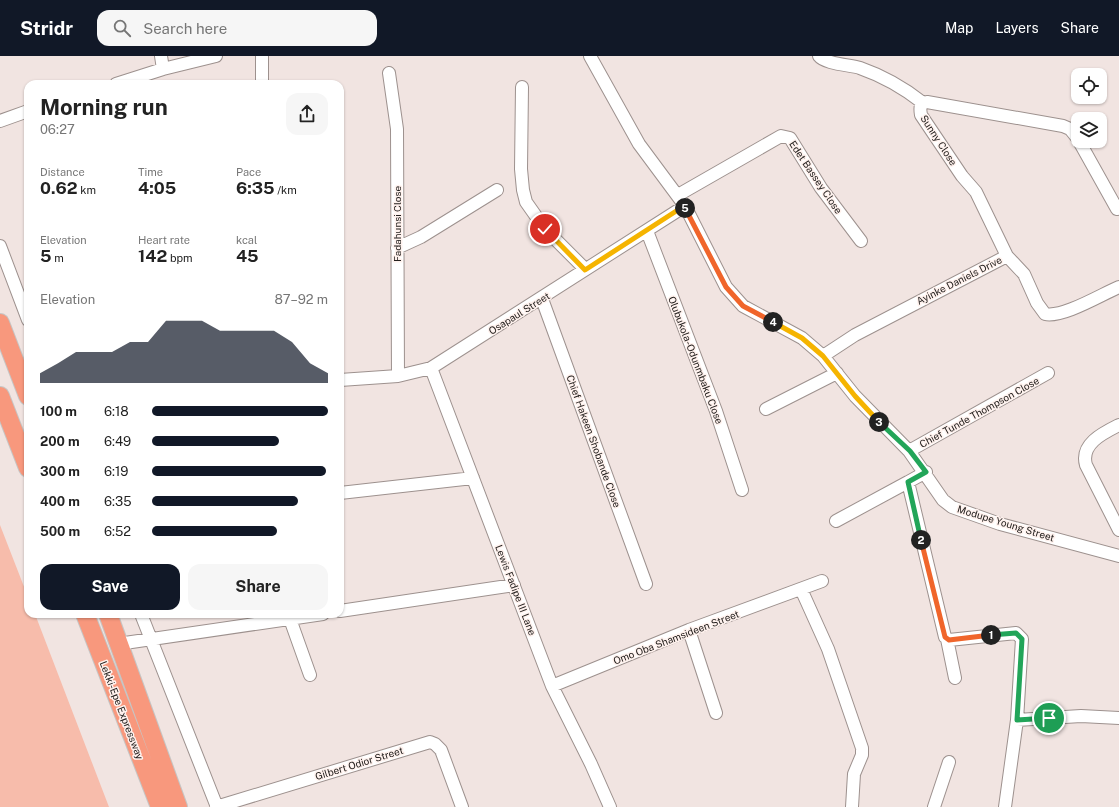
<!DOCTYPE html>
<html lang="en">
<head>
<meta charset="utf-8">
<style>
  :root { --surface:#fff; --page:#f6f6f6; --text:#222; --muted:#767676; --accent:#111827 }
  body { margin:0; font-family:"Public Sans",sans-serif; background:var(--page); color:var(--text); height:100vh; display:flex; flex-direction:column; font-size:15px; white-space:nowrap }
  * { box-sizing:border-box; margin:0 }
  p { font-size:13px; color:var(--muted) }
  .icon { flex:none; width:22px; height:22px; fill:none; stroke:currentColor; stroke-width:2; stroke-linecap:round; stroke-linejoin:round }
  .map { position:relative; flex:1; overflow:hidden }
  .details { position:absolute; left:24px; top:24px; width:320px; height:538px; display:flex; flex-direction:column; background:var(--surface); border-radius:12px; box-shadow:0 1px 3px #0004 }
  .details>* { flex:none }
  .buttons { position:absolute; left:1071px; top:12px; display:grid; gap:8px }
  .buttons a { display:grid; place-items:center; width:36px; height:36px; border-radius:8px; background:var(--surface); box-shadow:0 1px 3px #0004; font-size:20px }
  .pin { position:absolute; display:grid; place-items:center; width:34px; height:34px; color:#fff; margin:-17px; border:2px solid #fff; border-radius:50%; box-shadow:0 1px 4px #0007 }
  .km { position:absolute; width:20px; height:20px; margin:-10px; border-radius:50%; background:#222; color:#fff; font-size:11px; line-height:20px; text-align:center }
  .round { display:grid; place-items:center; flex:none; width:42px; height:42px; border-radius:12px; background:var(--page) }
  .head { display:flex; align-items:center; justify-content:space-between; height:68px; padding:0 16px }
  h1 { font-size:22px; font-weight:700; line-height:30px }
  .stats { display:grid; grid-template-columns:repeat(3,1fr); gap:6px; height:68px; padding:4px 16px }
  .stats div { display:grid; align-content:center }
  .stats b { font-size:17px; font-weight:700 }
  .stats small { font-size:11px; font-weight:400 }
  .stats p { font-size:11px }
  .chart { height:112px; padding:8px 16px }
  .chart p { display:flex; justify-content:space-between }
  .chart svg { width:100%; height:72px; margin-top:4px; fill:var(--accent); opacity:.7 }
  .action { display:flex; gap:8px; margin-top:auto; padding:8px 16px }
  .action a { flex:1; height:46px; border-radius:12px; background:var(--accent); color:#fff; font-size:16px; font-weight:700; line-height:46px; text-align:center }
  .action a+a { background:var(--page); color:var(--text) }
  ul { padding:0 16px; list-style:none; font-size:13px }
  li { display:grid; grid-template-columns:64px 48px 1fr; align-items:center; height:30px }
  li i { height:10px; border-radius:5px; background:var(--accent) }
  header { display:flex; align-items:center; gap:24px; box-sizing:border-box; height:56px; padding:0 20px; background:var(--accent); color:#fff }
  header strong { font-size:19px }
  nav { display:flex; gap:22px; margin-inline-start:auto; font-size:14px }
  .search { width:280px; height:36px; background:var(--page); display:flex; align-items:center; gap:10px; box-sizing:border-box; padding:0 14px; border-radius:12px; color:var(--muted); font-size:15px }
  .map>svg:first-child { display:block }
  .green { fill:#f7bcab }
  .lines { fill:none; stroke-linecap:round; stroke-linejoin:round }
  .minor-casing { stroke:#9d918e; stroke-width:14 }
  .highway-casing { stroke:#c6c5c4; stroke-width:20 }
  .minor { stroke:#fff; stroke-width:12 }
  .highway { stroke:#f8987d; stroke-width:18 }
  .split-1-casing { stroke:#fff; stroke-width:8 }
  .split-2-casing { stroke:#fff; stroke-width:8 }
  .split-3-casing { stroke:#fff; stroke-width:8 }
  .split-4-casing { stroke:#fff; stroke-width:8 }
  .split-5-casing { stroke:#fff; stroke-width:8 }
  .split-6-casing { stroke:#fff; stroke-width:8 }
  .split-1 { stroke:#22a559; stroke-width:5 }
  .split-2 { stroke:#f0652b; stroke-width:5 }
  .split-3 { stroke:#22a559; stroke-width:5 }
  .split-4 { stroke:#f5b400; stroke-width:5 }
  .split-5 { stroke:#f0652b; stroke-width:5 }
  .split-6 { stroke:#f5b400; stroke-width:5 }
  .labels { text-anchor:middle; dominant-baseline:central; stroke-width:3; stroke-linejoin:round; paint-order:stroke }
  .street-label { font-size:10px; fill:#24201e; stroke:#fff2ee }
</style>
</head>
<body>
<header>
<strong>Stridr</strong>
<div class="search"><svg class="icon" aria-label="search" viewBox="0 0 24 24"><circle cx="10" cy="10" r="6"/><path d="M15 15l6 6"/></svg>Search here</div>
<nav><a>Map</a><a>Layers</a><a>Share</a></nav>
</header>
<div class="map">
<svg width="1119" height="751" viewBox="0 0 1119 751">
  <rect width="100%" height="100%" fill="#f1e4e1"/>
  <!-- green -->
  <path class="green" d="M 0,469 L 28,541 L 28,558 L 35,558 L 109,751 L 0,751 Z"/>
  <g class="lines">
    <defs>
      <path id="minor" d="M 161,0 L 163,13
        M 262,0 L 262,28
        M 590,0 L 639,88 L 685,150 L 726,231 L 743,250 L 802,282 L 823,300 L 855,340 L 909,395 L 943,444 L 952,451 L 1000,468 L 1119,500
        M 819,0 C 825,8 851,9 860,12 C 883,20 904,32 923,47
        M 389,17 L 397,73 L 398,320
        M 116,28 L 163,13 L 216,0
        M 522,31 L 521,113 L 523,134 L 526,146 L 545,173 L 585,213
        M 0,65 L 28,55
        M 1078,83 L 1070,73 L 1063,70 L 927,46 C 919,48 920,52 921,59 L 962,120 L 976,136 L 1007,200 L 1024,218 L 1037,247 L 1045,258 C 1063,262 1102,238 1119,231
        M 1079,85 L 1117,153
        M 678,139 L 781,80 L 790,82 L 821,132 L 861,185
        M 647,175 L 716,355 L 742,434
        M 0,190 L 28,264
        M 397,192 L 421,181 L 497,134
        M 542,243 L 646,528
        M 823,300 L 855,279 L 1007,200
        M 431,312 L 552,630 L 591,708 L 610,751
        M 340,324 L 398,320 L 431,312 L 685,150
        M 766,353 L 837,317
        M 1119,369 C 1103,377 1080,388 1086,409 L 1119,474
        M 909,395 L 1048,317
        M 926,416 L 908,426 L 945,581 L 949,584 L 1016,577 L 1022,583 L 1017,664 L 1005,751
        M 340,437 L 473,422
        M 836,465 L 908,426
        M 801,533 L 828,593 L 862,692 L 862,699 L 854,718 L 852,751
        M 340,555 L 514,529
        M 141,558 L 217,751
        M 290,563 L 310,619
        M 689,574 L 716,657
        M 947,583 L 955,622
        M 118,588 L 323,558
        M 552,630 L 689,574 L 822,525
        M 1017,664 L 1081,660 L 1119,662
        M 216,751 L 430,686 L 435,688 L 441,694 L 462,751
        M 934,751 L 949,706"/>
      <path id="highway" d="M 0,267 L 28,340
        M 0,340 L 28,412
        M 85,558 L 160,751
        M 108,558 L 178,751"/>
    </defs>
    <!-- minor casing -->
    <use href="#minor" class="minor-casing"/>
    <!-- highway casing -->
    <use href="#highway" class="highway-casing"/>
    <!-- minor -->
    <use href="#minor" class="minor"/>
    <!-- highway -->
    <use href="#highway" class="highway"/>
  </g>
  <g class="lines">
    <defs>
      <path id="split-1" d="M 991,579 L 1016,577 L 1022,583 L 1017,664 L 1049,662"/>
      <path id="split-2" d="M 921,484 L 945,581 L 949,584 L 991,579"/>
      <path id="split-3" d="M 879,366 L 910,395 L 926,416 L 908,426 L 921,484"/>
      <path id="split-4" d="M 773,266 L 802,282 L 823,300 L 855,340 L 879,366"/>
      <path id="split-5" d="M 685,152 L 726,231 L 743,250 L 773,266"/>
      <path id="split-6" d="M 545,173 L 585,214 L 684,150 L 685,152"/>
    </defs>
    <!-- split-1 casing -->
    <use href="#split-1" class="split-1-casing"/>
    <!-- split-2 casing -->
    <use href="#split-2" class="split-2-casing"/>
    <!-- split-3 casing -->
    <use href="#split-3" class="split-3-casing"/>
    <!-- split-4 casing -->
    <use href="#split-4" class="split-4-casing"/>
    <!-- split-5 casing -->
    <use href="#split-5" class="split-5-casing"/>
    <!-- split-6 casing -->
    <use href="#split-6" class="split-6-casing"/>
    <!-- split-1 -->
    <use href="#split-1" class="split-1"/>
    <!-- split-2 -->
    <use href="#split-2" class="split-2"/>
    <!-- split-3 -->
    <use href="#split-3" class="split-3"/>
    <!-- split-4 -->
    <use href="#split-4" class="split-4"/>
    <!-- split-5 -->
    <use href="#split-5" class="split-5"/>
    <!-- split-6 -->
    <use href="#split-6" class="split-6"/>
  </g>
  <g class="labels">
    <!-- street labels -->
    <g class="street-label">
      <text transform="translate(939 84) rotate(57)">Sunny Close</text>
      <text transform="translate(816 121) rotate(56)">Edet Bassey Close</text>
      <text transform="translate(397 168) rotate(-90)">Fadahunsi Close</text>
      <text transform="translate(959 224) rotate(-27)">Ayinke Daniels Drive</text>
      <text transform="translate(519 257) rotate(-32)">Osapaul Street</text>
      <text transform="translate(696 304) rotate(69)">Olubukola-Odunmbaku Close</text>
      <text transform="translate(979 356) rotate(-29)">Chief Tunde Thompson Close</text>
      <text transform="translate(594 385) rotate(70)">Chief Hakeen Shobande Close</text>
      <text transform="translate(1006 467) rotate(17)">Modupe Young Street</text>
      <text transform="translate(516 534) rotate(69)">Lewis Fadipe III Lane</text>
      <text transform="translate(676 581) rotate(-21)">Omo Oba Shamsideen Street</text>
      <text transform="translate(122 654) rotate(69)">Lekki-Epe Expressway</text>
      <text transform="translate(359 707) rotate(-17)">Gilbert Odior Street</text>
    </g>
  </g>
</svg>
<div class="buttons">
<a><svg class="icon" aria-label="locate" viewBox="0 0 24 24"><circle cx="12" cy="12" r="6"/><path d="M12 2v4M12 18v4M2 12h4M18 12h4"/></svg></a>
<a><svg class="icon" aria-label="layers" viewBox="0 0 24 24"><path d="M12 4l9 5-9 5-9-5zM3 14l9 5 9-5"/></svg></a>
</div>
<div class="pin" style="left:1049px;top:662px;background:#1e9e55"><svg class="icon" aria-label="arrive" viewBox="0 0 24 24"><path d="M6 21V4h12l-3 4 3 4H6"/></svg></div>
<div class="pin" style="left:545px;top:173px;background:#d93025"><svg class="icon" aria-label="check" viewBox="0 0 24 24"><path d="M5 12l5 5 9-10"/></svg></div>
<b class="km" style="left:991px;top:579px">1</b>
<b class="km" style="left:921px;top:484px">2</b>
<b class="km" style="left:879px;top:366px">3</b>
<b class="km" style="left:773px;top:266px">4</b>
<b class="km" style="left:685px;top:152px">5</b>
<section class="details">
<div class="head"><div><h1>Morning run</h1><p>06:27</p></div><a class="round"><svg class="icon" aria-label="share" viewBox="0 0 24 24"><path d="M12 15V3M7 8l5-5 5 5M5 13v7h14v-7"/></svg></a></div>
<div class="stats">
<div><p>Distance</p><b>0.62<small> km</small></b></div>
<div><p>Time</p><b>4:05</b></div>
<div><p>Pace</p><b>6:35<small> /km</small></b></div>
</div>
<div class="stats">
<div><p>Elevation</p><b>5<small> m</small></b></div>
<div><p>Heart rate</p><b>142<small> bpm</small></b></div>
<div><p>kcal</p><b>45</b></div>
</div>
<div class="chart"><p><span>Elevation</span>87–92 m</p>
<svg viewBox="0 0 160 44" preserveAspectRatio="none"><path d="M0 44V38L10 32L20 25L30 25L40 25L50 19L60 19L70 6L80 6L90 6L100 12L110 12L120 12L130 12L140 19L150 32L160 38V44z"/></svg>
</div>
<ul>
<li><b>100 m</b>6:18<i style="width:100%"></i></li>
<li><b>200 m</b>6:49<i style="width:72%"></i></li>
<li><b>300 m</b>6:19<i style="width:99%"></i></li>
<li><b>400 m</b>6:35<i style="width:83%"></i></li>
<li><b>500 m</b>6:52<i style="width:71%"></i></li>
</ul>
<div class="action"><a>Save</a><a>Share</a></div>
</section>
</div>
</body>
</html>
